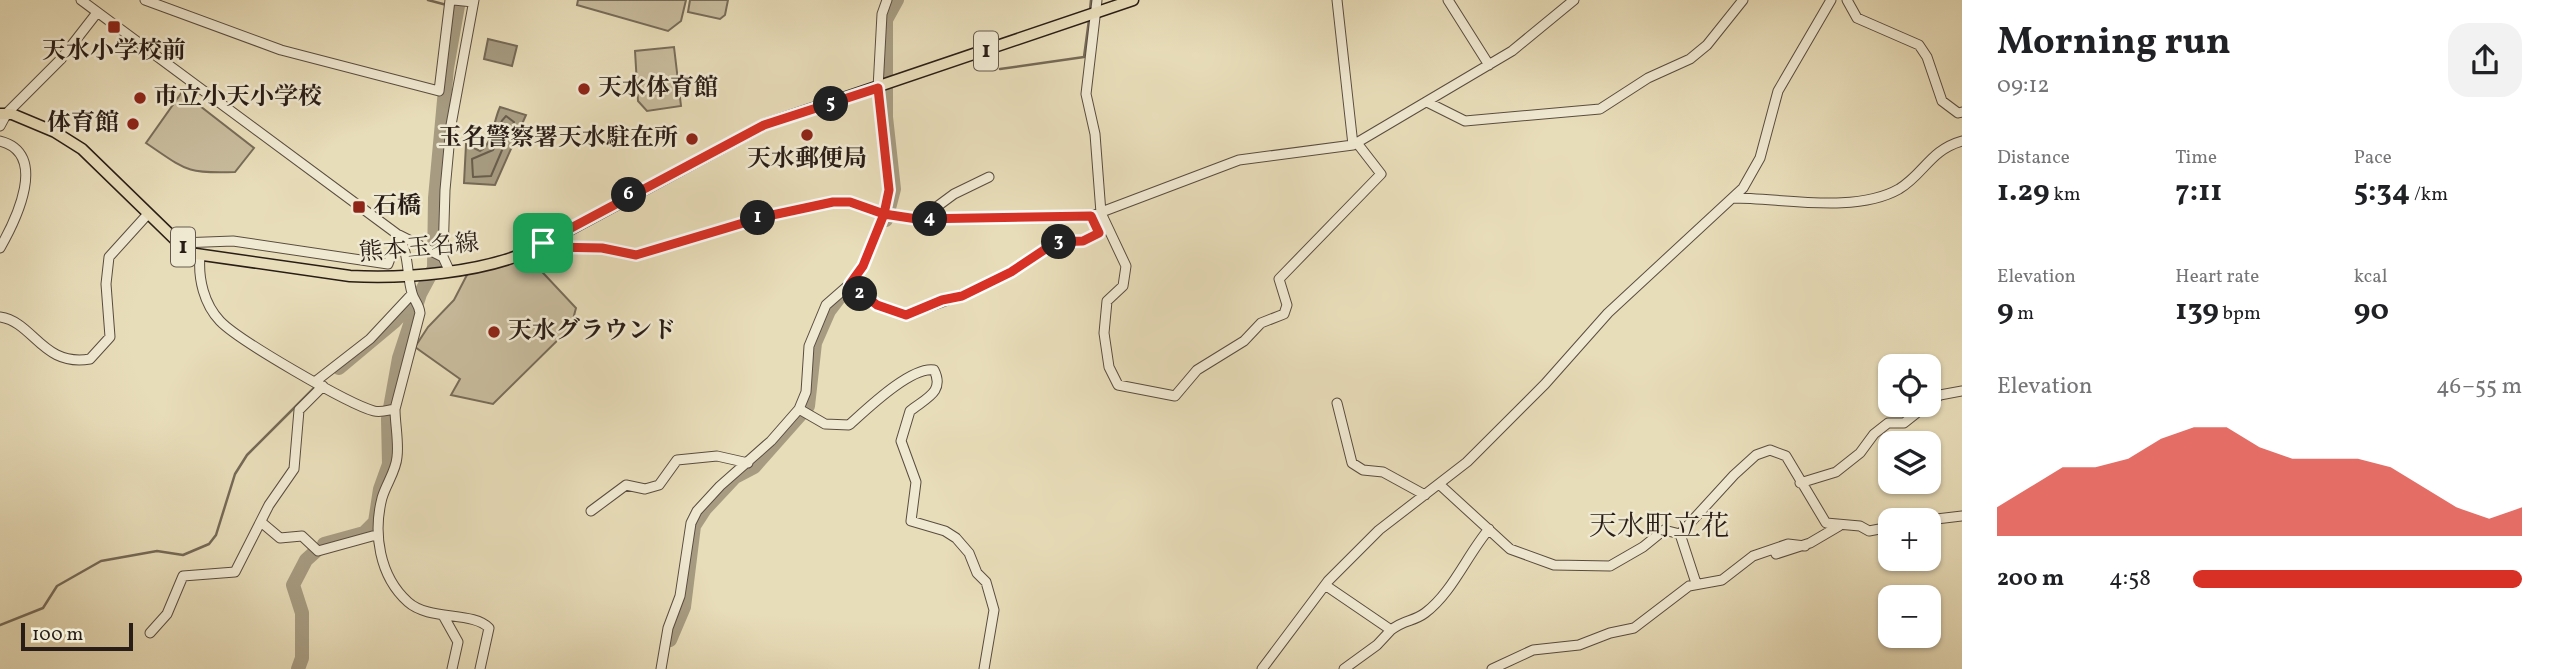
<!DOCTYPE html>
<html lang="en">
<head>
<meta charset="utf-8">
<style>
  :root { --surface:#fff; --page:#f2f2f2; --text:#202124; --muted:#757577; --accent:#d93025 }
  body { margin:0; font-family:Vollkorn,"Noto Serif JP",serif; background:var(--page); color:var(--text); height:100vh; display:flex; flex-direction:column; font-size:26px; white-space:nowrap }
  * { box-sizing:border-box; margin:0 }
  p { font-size:23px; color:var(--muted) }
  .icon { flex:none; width:38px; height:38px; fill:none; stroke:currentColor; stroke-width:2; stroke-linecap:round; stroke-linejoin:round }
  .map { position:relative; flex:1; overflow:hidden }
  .sheet { display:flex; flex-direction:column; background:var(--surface); width:595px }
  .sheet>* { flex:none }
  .controls { position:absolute; left:1878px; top:354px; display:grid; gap:14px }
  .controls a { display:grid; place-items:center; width:63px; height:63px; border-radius:14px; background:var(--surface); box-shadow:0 2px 5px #0004; font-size:35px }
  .scale { position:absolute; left:21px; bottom:18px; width:112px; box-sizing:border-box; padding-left:7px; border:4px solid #291d17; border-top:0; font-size:19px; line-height:24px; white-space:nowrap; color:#291d17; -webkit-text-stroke:5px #f0e9d2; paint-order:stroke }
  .pin { position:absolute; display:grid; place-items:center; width:60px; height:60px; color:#fff; margin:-30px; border-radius:14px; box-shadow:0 4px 10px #0006 }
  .km { position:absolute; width:35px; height:35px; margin:-18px; border-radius:50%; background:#222; color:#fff; font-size:19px; line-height:35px; text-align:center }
  .round { display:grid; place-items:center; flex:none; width:74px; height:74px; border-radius:21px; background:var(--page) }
  .headline { display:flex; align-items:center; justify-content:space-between; height:119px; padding:0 35px }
  h1 { font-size:38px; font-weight:700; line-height:52px }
  .figures { display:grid; grid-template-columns:repeat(3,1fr); gap:10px; height:119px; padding:7px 35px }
  .figures div { display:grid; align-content:center }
  .figures b { font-size:30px; font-weight:700 }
  .figures small { font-size:19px; font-weight:400 }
  .figures p { font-size:19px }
  .chart { height:196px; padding:14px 35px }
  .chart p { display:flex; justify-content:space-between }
  .chart svg { width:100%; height:126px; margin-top:7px; fill:var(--accent); opacity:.7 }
  ul { padding:0 35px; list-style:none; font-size:23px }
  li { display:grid; grid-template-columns:112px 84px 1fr; align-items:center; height:52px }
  li i { height:18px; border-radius:9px; background:var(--accent) }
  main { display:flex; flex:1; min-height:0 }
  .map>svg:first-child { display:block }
  .green { fill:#c8bc9d; stroke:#786c5a; stroke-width:2 }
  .water { fill:#a79c82; stroke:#756957; stroke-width:2 }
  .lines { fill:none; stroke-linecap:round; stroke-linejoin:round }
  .shore { stroke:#685c4c; stroke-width:2 }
  .stream { stroke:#756957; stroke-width:2.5 }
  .river { stroke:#a79c82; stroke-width:14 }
  .minor-casing { stroke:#594d40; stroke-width:11 }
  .major-casing { stroke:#291d17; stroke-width:13 }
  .minor { stroke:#f0e9d2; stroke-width:9 }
  .major { stroke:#e8ddb9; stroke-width:10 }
  .route-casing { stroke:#fff; stroke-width:14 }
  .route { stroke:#d93025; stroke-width:9 }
  .poi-dot { fill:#8f2418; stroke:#f0e9d2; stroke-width:2.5 }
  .labels { text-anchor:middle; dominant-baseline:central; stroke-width:5; stroke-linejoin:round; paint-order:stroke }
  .shield { fill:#f0e9d2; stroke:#655a4f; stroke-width:2 }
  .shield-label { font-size:23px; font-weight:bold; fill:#291d17 }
  .poi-label { font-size:24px; font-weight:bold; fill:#291d17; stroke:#f0e9d2; text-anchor:start }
  .street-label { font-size:24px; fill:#291d17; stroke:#f0e9d2 }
  .quarter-label { font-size:28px; fill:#291d17; stroke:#f0e9d2 }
</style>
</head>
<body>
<main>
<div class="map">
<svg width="1962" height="669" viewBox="0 0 1962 669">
  <rect width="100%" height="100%" fill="#e8ddb9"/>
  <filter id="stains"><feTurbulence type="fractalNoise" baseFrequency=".00286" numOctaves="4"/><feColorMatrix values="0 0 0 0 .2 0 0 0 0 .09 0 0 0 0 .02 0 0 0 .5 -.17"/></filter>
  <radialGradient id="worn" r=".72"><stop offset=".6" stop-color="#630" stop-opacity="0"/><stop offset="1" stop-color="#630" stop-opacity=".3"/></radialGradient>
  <!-- green -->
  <path class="green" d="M 578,0 L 686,0 L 681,21 L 668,31 L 577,5 Z
    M 690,0 L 728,0 L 725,15 L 720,19 L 688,12 Z
    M 674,47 L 681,106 L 647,111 L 638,101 L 635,51 Z
    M 182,92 L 254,148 L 235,172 C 186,174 186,170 146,143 Z
    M 530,259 L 576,308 L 571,327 L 493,404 L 451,395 L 460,379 L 415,347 L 428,327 L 454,300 L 469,271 Z"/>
  <!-- water -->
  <path class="water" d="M 488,39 L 517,46 L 512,66 L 484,59 Z
    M 500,107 L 526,115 L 495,185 L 464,183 L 466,144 L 480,151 C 493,144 493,122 500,107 Z"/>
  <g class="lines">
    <!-- shore -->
    <path class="shore" d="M 506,116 L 514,122 L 491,176 L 473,177 L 472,159 L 493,150 C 500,139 495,126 506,116 Z"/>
    <!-- stream -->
    <path class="stream" d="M 428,0 L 458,8
      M 1090,10 L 1091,0
      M 1000,69 L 1084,57 L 1089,20
      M 0,625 L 43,608 L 57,586 L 101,561 L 157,551 L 183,555 L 209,544 L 216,535 L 235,474 L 247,455 L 315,387"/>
    <!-- river -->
    <path class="river" d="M 886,220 L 894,189 L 886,117 L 886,20 L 897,0
      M 339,368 L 394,322 L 417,297
      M 324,544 L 364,533 L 375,522 L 380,489 L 389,464 L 388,419 L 399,358 L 420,294 L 434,268 L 435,198 L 447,68 L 459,0
      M 670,640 L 684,607 L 694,526 L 705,509 L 735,477 L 754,467 L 808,406 L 815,343 L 829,311 L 842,294
      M 298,669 L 302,658 L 302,613 L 293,585 L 306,560 L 316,551"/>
    <defs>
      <path id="minor" d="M 81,0 L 397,234 C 410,254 406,272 412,293 C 414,301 419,304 420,313 L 395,409 C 388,410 381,413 374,411 C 348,404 238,340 220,321 C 204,304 198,279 200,256
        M 145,0 L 281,50 L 439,91 L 450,0
        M 454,0 L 473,2
        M 1097,0 L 1086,94 L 1095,134 L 1101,213 L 1126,266 L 1123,286 L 1107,301 L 1104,333 L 1109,367 L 1118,385 L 1175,396 L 1197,370 L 1244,341 L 1261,323 L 1284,314 L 1287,305 L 1279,279 L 1381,174 L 1357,143
        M 1337,0 L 1353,145
        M 1448,0 L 1489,65
        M 1847,0 L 1857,18 L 1919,45 L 1927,57 L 1942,101 L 1958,113 L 1962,112
        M 1427,102 L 1465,121 L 1600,109 L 1648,78 L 1690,59 L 1707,45 L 1743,0
        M 0,126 L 7,113 L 61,59 L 96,14
        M 0,141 C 49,153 16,220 0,248
        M 1733,198 C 1782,198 1855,214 1899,189 C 1924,174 1930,150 1962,141
        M 930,219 L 931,211 L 954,194 L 989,177
        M 399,235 L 443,257
        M 180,243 L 233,241 L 388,264 L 394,248 L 403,243
        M 543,243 L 551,247 L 602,248 L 636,255 L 763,217 L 833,202 L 850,202 L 891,216 L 917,219 L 1091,216 L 1239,160 L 1353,145 L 1512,51 L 1574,0
        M 449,270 L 443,257 L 445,190 L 451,125 L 474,0
        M 850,284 L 877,305 L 906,315 L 978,289 L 1011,272 L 1056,242 L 1083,241 L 1099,234 L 1091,216
        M 0,317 C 34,322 42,367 90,359 L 110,337 L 106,284 L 109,257 L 147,215
        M 316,381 L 370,339 L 412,294
        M 1337,403 L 1352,463 L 1363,470 L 1383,472 L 1425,495
        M 1928,404 L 1940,395 L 1962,391
        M 395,409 C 395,424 399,442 397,457 C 396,471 386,484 382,498 C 373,533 379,576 408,602 C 429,621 473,611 489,628 L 480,669
        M 799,409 L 825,424 L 849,425 C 866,410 911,366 934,370 C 945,392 926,398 910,411 L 901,441 L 916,482 L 911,521 L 945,531 L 956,538 L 969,553 L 977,573 L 986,582 L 994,610 L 984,669
        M 1800,483 L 1836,472 L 1860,453 L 1874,434 L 1888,423 L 1904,423 L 1928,404
        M 1439,484 L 1510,549 L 1554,565 L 1610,566 L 1643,547 L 1664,530 L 1680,534
        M 591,511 L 626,485 L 645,489 L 659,485 L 677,460 L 717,456 L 748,463
        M 1928,520 L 1962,516
        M 261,522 L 280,538 L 302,536 L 318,551 L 376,535
        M 1680,534 L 1734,475 L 1756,455 L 1770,450 L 1786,456 L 1826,523 L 1860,526 L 1869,531 L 1890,527
        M 1680,534 L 1696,583
        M 1776,554 L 1810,543 L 1839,526
        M 1325,585 L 1391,630 C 1405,619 1413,622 1425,613 C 1452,593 1467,555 1489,529
        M 444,617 L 458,642 L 452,669
        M 150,633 L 167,614 L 183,576 L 235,572 L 269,505 L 294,469 L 299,410 L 323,386
        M 661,669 L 668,628 L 680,596 L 691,523 L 697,511 L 720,486 L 771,441 L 799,409 L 806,392 L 809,346 L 826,305 L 850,284 L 863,266 L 884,214 L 889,190 L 878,88 L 882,14 L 887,0
        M 1262,669 L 1328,581 L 1379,530 L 1467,462 L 1545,384 L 1608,313 L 1743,188 L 1760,158 L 1778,91 L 1831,0
        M 1344,669 L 1377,645 L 1391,630
        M 1492,669 L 1533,650 L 1579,645 L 1610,633 L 1634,628 L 1689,586 L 1722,580 L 1753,556 L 1788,544 L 1805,546"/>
      <path id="major" d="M 0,114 L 12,114 L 55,132 L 82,149 L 189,253 L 350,276 C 404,279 482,273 532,250 L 764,125 L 1133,0"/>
    </defs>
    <!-- minor casing -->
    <use href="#minor" class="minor-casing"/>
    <!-- major casing -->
    <use href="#major" class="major-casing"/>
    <!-- minor -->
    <use href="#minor" class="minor"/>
    <!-- major -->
    <use href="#major" class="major"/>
  </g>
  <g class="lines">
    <defs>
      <path id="route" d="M 543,243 L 551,247 L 602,248 L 636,255 L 763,217 L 833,202 L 850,202 L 884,214 L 863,266 L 850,284 L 877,305 L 906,315 L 942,300 L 962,296 L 1011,272 L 1056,242 L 1083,241 L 1099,233 L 1091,216 L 917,219 L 884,214 L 889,190 L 878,88 L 764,125 L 543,243"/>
    </defs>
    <!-- route casing -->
    <use href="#route" class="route-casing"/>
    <!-- route -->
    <use href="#route" class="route"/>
  </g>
  <!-- markers -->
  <g class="poi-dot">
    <rect x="107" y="20" width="14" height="14" rx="3.5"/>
    <circle cx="584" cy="89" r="7"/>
    <circle cx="140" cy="98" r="7"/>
    <circle cx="133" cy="124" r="7"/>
    <circle cx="807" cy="135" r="7"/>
    <circle cx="692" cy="139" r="7"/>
    <rect x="352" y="200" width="14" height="14" rx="3.5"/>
    <circle cx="494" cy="332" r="7"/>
  </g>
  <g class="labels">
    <!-- shield labels -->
    <g class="shield">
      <rect x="974" y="31.5" width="24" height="39" rx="5"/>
      <rect x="171" y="227.5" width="24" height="39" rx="5"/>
    </g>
    <g class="shield-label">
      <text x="986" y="51">1</text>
      <text x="183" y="247">1</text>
    </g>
    <!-- poi labels -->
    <g class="poi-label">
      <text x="114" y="52" text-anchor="middle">天水小学校前</text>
      <text x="598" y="89">天水体育館</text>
      <text x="154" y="98">市立小天小学校</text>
      <text x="119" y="124" text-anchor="end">体育館</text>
      <text x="678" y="139" text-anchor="end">玉名警察署天水駐在所</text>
      <text x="807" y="160" text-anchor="middle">天水郵便局</text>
      <text x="373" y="207">石橋</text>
      <text x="508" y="332">天水グラウンド</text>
    </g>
    <!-- street labels -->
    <g class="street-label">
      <text transform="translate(419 249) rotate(-5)">熊本玉名線</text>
    </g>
    <!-- quarter labels -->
    <g class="quarter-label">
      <text x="1659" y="527">天水町立花</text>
    </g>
  </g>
  <rect width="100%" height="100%" filter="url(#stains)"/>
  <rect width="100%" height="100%" fill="url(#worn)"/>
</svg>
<div class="controls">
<a><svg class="icon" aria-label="locate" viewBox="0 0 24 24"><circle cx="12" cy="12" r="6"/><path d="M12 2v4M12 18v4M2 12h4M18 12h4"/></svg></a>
<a><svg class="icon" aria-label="layers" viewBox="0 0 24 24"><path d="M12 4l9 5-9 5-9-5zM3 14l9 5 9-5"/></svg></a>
<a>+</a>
<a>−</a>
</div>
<div class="scale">100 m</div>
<div class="pin" style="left:543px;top:243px;background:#1e9e55"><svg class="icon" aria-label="arrive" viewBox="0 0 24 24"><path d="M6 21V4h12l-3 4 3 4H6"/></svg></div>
<b class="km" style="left:758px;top:218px">1</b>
<b class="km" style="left:860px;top:294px">2</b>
<b class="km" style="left:1059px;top:242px">3</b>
<b class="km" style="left:930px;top:219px">4</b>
<b class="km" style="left:831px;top:104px">5</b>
<b class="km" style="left:629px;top:195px">6</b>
</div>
<section class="sheet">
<div class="headline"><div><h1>Morning run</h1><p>09:12</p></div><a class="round"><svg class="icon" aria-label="share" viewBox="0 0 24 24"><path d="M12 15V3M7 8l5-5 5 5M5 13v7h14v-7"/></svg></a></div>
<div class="figures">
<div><p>Distance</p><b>1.29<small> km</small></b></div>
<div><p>Time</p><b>7:11</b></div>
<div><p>Pace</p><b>5:34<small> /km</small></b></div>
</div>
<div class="figures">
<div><p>Elevation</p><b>9<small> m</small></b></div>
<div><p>Heart rate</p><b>139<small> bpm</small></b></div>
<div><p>kcal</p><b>90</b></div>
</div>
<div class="chart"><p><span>Elevation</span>46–55 m</p>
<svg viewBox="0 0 160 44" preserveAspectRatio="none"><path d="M0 44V34L10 27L20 20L30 20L40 17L50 10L60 6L70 6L80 13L90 17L100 17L110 17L120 20L130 27L140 34L150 38L160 34V44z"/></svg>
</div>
<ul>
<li><b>200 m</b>4:58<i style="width:100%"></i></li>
</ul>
</section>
</main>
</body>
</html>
